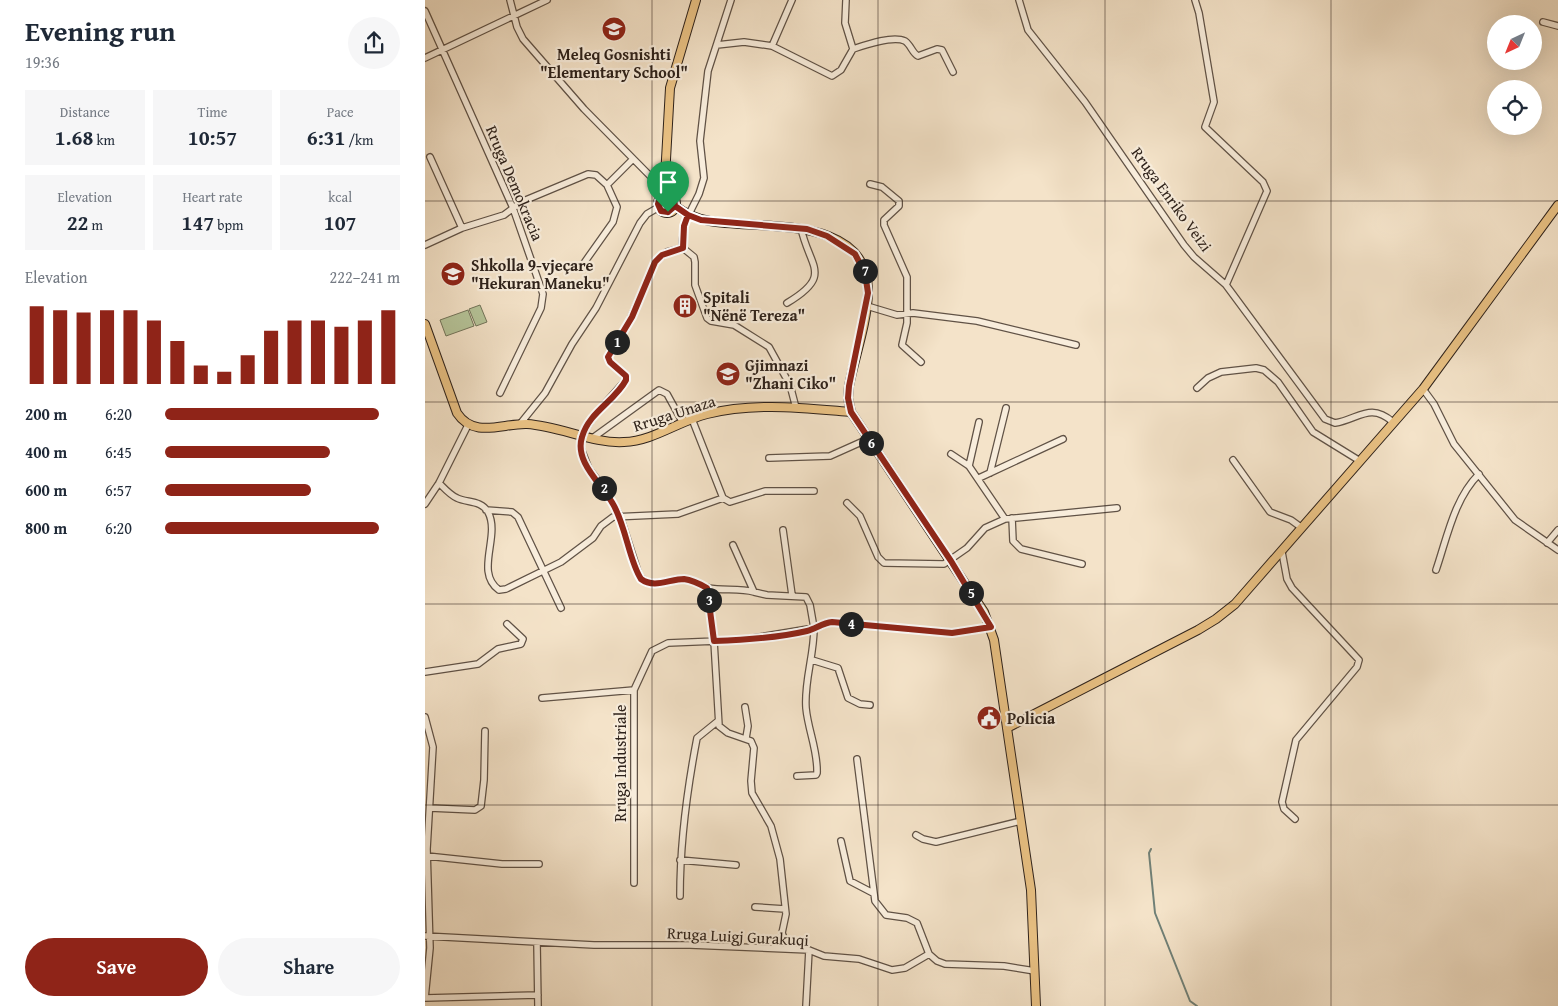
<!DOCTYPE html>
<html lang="en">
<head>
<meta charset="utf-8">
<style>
  :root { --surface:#fff; --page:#f6f6f7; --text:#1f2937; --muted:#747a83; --accent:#8f2418 }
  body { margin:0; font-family:"Gentium Book Plus",serif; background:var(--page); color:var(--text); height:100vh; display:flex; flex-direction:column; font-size:19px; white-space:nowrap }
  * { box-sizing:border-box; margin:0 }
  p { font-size:16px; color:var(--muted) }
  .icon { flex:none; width:28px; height:28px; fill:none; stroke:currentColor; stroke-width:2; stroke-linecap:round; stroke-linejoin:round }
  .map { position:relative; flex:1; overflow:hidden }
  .sheet { display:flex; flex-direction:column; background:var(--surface); width:425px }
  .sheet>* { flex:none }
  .needle { width:32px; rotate:223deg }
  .tools { position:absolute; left:1062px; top:15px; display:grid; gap:10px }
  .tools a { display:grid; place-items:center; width:55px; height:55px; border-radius:50%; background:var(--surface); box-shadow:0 5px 20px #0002; font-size:25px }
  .pin { position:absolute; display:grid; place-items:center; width:42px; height:42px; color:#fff; margin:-51px -21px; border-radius:50% 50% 50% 0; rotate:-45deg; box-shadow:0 0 5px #0007 }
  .pin .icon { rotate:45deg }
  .km { position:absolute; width:25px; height:25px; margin:-12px; border-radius:50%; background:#222; color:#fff; font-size:14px; line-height:25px; text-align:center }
  .round { display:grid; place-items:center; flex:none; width:52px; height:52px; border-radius:26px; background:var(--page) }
  .head { display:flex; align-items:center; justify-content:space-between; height:85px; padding:0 25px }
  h1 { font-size:28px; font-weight:700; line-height:38px }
  .metrics { display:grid; grid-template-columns:repeat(3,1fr); gap:8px; height:85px; padding:5px 25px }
  .metrics div { display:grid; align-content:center; border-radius:0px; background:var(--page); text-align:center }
  .metrics b { font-size:21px; font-weight:700 }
  .metrics small { font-size:14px; font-weight:400 }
  .metrics p { font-size:14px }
  .chart { height:140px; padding:10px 25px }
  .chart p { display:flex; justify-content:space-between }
  .chart svg { width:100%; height:90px; margin-top:5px; stroke:var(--accent); stroke-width:6 }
  .button { display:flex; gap:10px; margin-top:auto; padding:10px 25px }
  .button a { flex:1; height:58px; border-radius:30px; background:var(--accent); color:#fff; font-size:20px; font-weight:700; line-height:58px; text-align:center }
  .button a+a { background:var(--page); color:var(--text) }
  ul { padding:0 25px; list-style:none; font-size:16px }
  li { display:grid; grid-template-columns:80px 60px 1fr; align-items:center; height:38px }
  li i { height:12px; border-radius:6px; background:var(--accent) }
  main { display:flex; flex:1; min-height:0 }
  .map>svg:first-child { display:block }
  .green { fill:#b6c59a; stroke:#72745a }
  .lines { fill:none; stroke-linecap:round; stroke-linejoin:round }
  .stream { stroke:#708077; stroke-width:2 }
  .minor-casing { stroke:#605246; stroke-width:8 }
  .major-casing { stroke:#2e221b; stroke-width:10 }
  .minor { stroke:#f8eddc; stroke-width:5.5 }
  .major { stroke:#eac284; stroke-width:8 }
  .route-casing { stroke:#fff; stroke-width:10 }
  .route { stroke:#8f2418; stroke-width:6 }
  .grid { fill:none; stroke:#2e221b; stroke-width:1; stroke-opacity:0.55 }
  .labels { text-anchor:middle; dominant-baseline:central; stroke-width:4.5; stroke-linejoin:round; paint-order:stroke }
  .poi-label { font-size:16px; font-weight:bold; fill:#2e221b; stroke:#f8eddc; text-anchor:start }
  .street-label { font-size:16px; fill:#2e221b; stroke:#f8eddc }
</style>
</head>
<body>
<main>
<section class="sheet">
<div class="head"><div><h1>Evening run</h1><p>19:36</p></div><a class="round"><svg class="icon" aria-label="share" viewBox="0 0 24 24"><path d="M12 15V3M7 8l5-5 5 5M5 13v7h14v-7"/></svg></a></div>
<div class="metrics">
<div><p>Distance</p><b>1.68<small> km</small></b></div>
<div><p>Time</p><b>10:57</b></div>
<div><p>Pace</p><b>6:31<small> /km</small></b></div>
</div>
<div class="metrics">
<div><p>Elevation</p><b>22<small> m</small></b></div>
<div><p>Heart rate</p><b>147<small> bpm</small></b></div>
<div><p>kcal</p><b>107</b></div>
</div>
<div class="chart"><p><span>Elevation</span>222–241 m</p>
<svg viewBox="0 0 160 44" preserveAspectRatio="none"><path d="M5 44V6M15 44V8M25 44V9M35 44V8M45 44V8M55 44V13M65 44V23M75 44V35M85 44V38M95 44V30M105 44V18M115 44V13M125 44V13M135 44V16M145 44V13M155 44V8"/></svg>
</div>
<ul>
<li><b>200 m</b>6:20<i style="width:91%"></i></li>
<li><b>400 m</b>6:45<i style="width:70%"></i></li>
<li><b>600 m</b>6:57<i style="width:62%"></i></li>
<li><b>800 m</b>6:20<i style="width:91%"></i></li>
</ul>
<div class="button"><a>Save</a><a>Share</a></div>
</section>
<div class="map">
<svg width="1133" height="1006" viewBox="0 0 1133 1006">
  <rect width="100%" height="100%" fill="#f4e3c9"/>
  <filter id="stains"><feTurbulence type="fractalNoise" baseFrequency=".004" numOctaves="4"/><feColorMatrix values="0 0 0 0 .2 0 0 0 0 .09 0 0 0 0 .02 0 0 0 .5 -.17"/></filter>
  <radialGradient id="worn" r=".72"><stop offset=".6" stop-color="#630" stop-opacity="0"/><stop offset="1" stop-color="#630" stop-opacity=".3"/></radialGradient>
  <!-- green -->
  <path class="green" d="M 55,305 L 62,322 L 51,326 L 44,309 Z
    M 43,310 L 49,326 L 21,336 L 15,320 Z"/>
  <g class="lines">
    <!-- stream -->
    <path class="stream" d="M 726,849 L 724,853 L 730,913 L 765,1001 L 772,1006"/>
    <defs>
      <path id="minor" d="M 85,0 L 92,27 L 98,39 L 159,109 L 239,190
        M 306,0 L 283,71 L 275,141 L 279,178 L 274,194 L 260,222 L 257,243 L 258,248 L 269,257 L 270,262 L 270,285 L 282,318 L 286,321 L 309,325 L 344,347 L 365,385 L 371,408
        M 421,0 L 420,23 L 428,49
        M 594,0 L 603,30 L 660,102 L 759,245 L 769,257 L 801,285 L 900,419 L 910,423 C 934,419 945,402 968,422
        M 770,0 L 774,13 L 789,102 L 780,127 L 838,182 L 842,191 L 801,285
        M 0,11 L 88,208 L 118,294 L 116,308 L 75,393
        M 1118,22 L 1133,26
        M 292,45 L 319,42 L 347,46 L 407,76 L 416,70 L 428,49 C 440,45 468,35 480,41 C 486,45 487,53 493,56 L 512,49 L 517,50 L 528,72
        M 347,46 L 367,0
        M 0,58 L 122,0
        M 5,157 L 37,228
        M 445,184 L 457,187 L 474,201 L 474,206 L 459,220 L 459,225 L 482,277 L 482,323 L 477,345 L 496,362
        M 182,185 L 207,160
        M 0,245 L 37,228 L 79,215 L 96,202 L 163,174 L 171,175 L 182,185 L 192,207 L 188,222 L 159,263
        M 258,248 L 242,252 L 230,262 L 204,322 L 183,357 C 186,367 199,369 201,380 L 169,416 L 157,434 L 155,446 L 164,469 L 181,491 L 195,516 L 214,575 C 225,592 246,577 261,579 C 269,580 275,586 283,588 C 298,591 314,588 329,592
        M 362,303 C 409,275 384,267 376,228
        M 442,306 L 472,315 L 488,313 L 552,321 L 651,345
        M 772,388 L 783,378 L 796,372 L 831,368 L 839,370 L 853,382 L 888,432 L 935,461
        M 998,389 L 1009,404 L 1029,444 L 1090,520 L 1133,550
        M 267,419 L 298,498
        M 95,424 L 120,393 L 147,344 L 171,308 L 215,223 L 222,214 L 234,207
        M 169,437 L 234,390 L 242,394 L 258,423
        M 526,454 L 544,466 L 580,519
        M 344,458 L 405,456 L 443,439
        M 808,460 L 845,512 L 866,520 L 877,528
        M 544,466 L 554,422
        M 565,473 L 581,408
        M 554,478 L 638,439
        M 14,483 C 19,488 25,495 32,498 C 42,503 56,500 63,512 C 76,536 49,572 74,590 L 81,589 L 136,562 L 168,538 L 176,526 L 188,517 L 253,514 L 298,498
        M 298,498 L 305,502 L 340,491 L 389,491
        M 422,503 L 435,516 L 453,557 L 459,563 L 519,564 L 542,548 L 560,528 L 580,519 L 692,508
        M 0,504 L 14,483 L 43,425
        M 61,510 L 87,512 L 93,517 L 136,608
        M 587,518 L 588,541 L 596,549 L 657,564
        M 358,530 L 367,595
        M 1122,543 L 1133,530
        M 857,552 L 862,579 L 867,588 L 934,660 L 932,667 L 871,740 L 857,802 L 859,809 L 870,819
        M 1011,570 C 1022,538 1029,499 1054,474
        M 282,587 L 289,641 L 294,726 L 303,733 L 326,741 L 329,748 L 326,781 L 327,793 L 346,826 L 355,859 L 361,914 L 357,933 L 363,949
        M 387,660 L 413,668 L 423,698 L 435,704 L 445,705
        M 0,672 L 53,664 L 73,649 L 96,644 L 98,639 L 82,624
        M 117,698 L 209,690
        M 320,707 L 323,726 L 321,738
        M 0,717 L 8,747 L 2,849 L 5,948 L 0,998
        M 432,759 L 450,901 L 461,915 L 482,918 L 492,923 L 504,954
        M 372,776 L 391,775 L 392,773 C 393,751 383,730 381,708 C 379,681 389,656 389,628 L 407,622 L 527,633 L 566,627
        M 5,808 L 50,810 L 56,806 L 59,780 L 60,731
        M 491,835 L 498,839 L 511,842 L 596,821
        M 416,841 L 425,881 L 448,893
        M 2,856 L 77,864 L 114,864
        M 255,860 L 311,865
        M 209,883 L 209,690 L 227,651 L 243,643 L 316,640 L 389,628 L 385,605 L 381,597 L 342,595 L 329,592 L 308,545
        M 255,896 C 255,843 262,790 272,738 L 293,721
        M 330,907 L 360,909
        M 0,936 L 169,945 L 265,945 L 384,950 L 399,956 L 434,959 L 467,970 L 480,968 L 504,954 L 512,961 L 520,964 L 579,966 L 610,971
        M 112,943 L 113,1006
        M 0,998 L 113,995
        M 381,1006 L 384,950"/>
      <path id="major" d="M 239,195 L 245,88 L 271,0
        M233 204a9 9 0 1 1 18 0a9 9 0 1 1-18 0Z
        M 250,206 C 261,214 271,219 285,221 C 334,230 445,213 443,293 C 442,323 430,356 424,386 L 423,398 L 426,412 L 559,612 L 569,640 L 606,890 L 611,1006
        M 0,324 L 32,413 C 49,439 78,423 102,424 C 135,426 168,444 199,442 C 228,441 254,421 282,414 C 329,402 378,408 426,412
        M 582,728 L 773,630 L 791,619 L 810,604 L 998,389 L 1133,205"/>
    </defs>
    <!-- minor casing -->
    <use href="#minor" class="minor-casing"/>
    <!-- major casing -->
    <use href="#major" class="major-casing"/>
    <!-- minor -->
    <use href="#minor" class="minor"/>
    <!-- major -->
    <use href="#major" class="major"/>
  </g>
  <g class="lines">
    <defs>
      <path id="route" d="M 243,212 L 250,206 L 263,215 L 259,226 L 258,248 L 237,255 L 230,262 L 207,317 L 183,357 L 185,362 L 201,376 L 201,380 C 190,401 164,412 157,437 C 149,462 177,484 188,504 C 201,526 204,561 216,579 C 229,589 245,579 259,579 C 267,580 275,584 282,588 L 289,641 C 320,640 352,638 382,631 C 391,629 397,623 407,622 L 527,633 L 566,627 L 526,561 L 426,412 L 423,398 L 424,386 L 443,293 L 440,273 L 430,254 L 402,236 L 382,229 L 276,220 L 263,215 L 250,206 L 249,199 L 242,195 L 235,198 L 233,204 L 236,211 L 243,212"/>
    </defs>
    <!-- route casing -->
    <use href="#route" class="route-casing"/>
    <!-- route -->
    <use href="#route" class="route"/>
  </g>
  <!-- grid -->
  <path class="grid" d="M 227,0 L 227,1006M 453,0 L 453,1006M 680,0 L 680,1006M 906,0 L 906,1006M 0,201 L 1133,201M 0,402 L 1133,402M 0,604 L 1133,604M 0,805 L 1133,805"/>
  <!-- icons -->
  <defs>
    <symbol id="school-disc" viewBox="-11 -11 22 22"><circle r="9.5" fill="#8f2418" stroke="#f8eddc"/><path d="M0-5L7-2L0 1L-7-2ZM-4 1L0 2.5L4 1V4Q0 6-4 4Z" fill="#fff"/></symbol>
    <symbol id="building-disc" viewBox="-11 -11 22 22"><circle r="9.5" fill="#8f2418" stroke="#f8eddc"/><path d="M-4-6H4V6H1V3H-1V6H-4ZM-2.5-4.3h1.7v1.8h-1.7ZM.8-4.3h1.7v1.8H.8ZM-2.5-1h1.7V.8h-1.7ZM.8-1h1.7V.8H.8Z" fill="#fff"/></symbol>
    <symbol id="civic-disc" viewBox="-11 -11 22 22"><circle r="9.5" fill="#8f2418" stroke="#f8eddc"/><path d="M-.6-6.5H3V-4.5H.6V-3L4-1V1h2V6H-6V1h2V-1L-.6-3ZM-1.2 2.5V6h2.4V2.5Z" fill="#fff"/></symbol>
  </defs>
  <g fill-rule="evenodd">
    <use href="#school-disc" x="175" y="15" width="28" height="28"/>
    <use href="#school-disc" x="14" y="260" width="28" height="28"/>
    <use href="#building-disc" x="246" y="292" width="28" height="28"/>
    <use href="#school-disc" x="289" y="360" width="28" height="28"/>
    <use href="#civic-disc" x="550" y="704" width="28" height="28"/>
  </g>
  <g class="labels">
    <!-- poi labels -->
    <g class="poi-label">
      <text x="189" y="54" text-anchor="middle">Meleq Gosnishti<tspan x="189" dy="18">"Elementary School"</tspan></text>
      <text x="46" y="265">Shkolla 9-vjeçare<tspan x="46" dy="18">"Hekuran Maneku"</tspan></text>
      <text x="278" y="297">Spitali<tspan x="278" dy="18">"Nënë Tereza"</tspan></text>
      <text x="320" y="365">Gjimnazi<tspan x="320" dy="18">"Zhani Ciko"</tspan></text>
      <text x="582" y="718">Policia</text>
    </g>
    <!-- street labels -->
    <g class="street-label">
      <text transform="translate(90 183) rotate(67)">Rruga Demokracia</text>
      <text transform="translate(747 199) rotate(54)">Rruga Enriko Veizi</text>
      <text transform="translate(249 413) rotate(-18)">Rruga Unaza</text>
      <text transform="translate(195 763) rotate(-90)">Rruga Industriale</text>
      <text transform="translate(313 936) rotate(3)">Rruga Luigj Gurakuqi</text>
    </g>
  </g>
  <rect width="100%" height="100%" filter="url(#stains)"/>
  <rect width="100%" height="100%" fill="url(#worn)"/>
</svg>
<div class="tools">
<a><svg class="needle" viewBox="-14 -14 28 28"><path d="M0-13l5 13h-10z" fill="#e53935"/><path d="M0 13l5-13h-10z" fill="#747a83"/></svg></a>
<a><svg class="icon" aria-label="locate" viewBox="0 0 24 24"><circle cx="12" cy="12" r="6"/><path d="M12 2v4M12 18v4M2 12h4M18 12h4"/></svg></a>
</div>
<div class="pin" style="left:243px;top:212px;background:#1e9e55"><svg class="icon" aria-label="arrive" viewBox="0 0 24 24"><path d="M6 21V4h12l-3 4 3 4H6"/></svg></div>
<b class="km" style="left:192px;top:342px">1</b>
<b class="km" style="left:179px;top:488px">2</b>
<b class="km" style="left:284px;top:600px">3</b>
<b class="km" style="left:426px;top:624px">4</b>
<b class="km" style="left:546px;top:593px">5</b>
<b class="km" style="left:446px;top:443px">6</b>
<b class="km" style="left:440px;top:271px">7</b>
</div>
</main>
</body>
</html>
